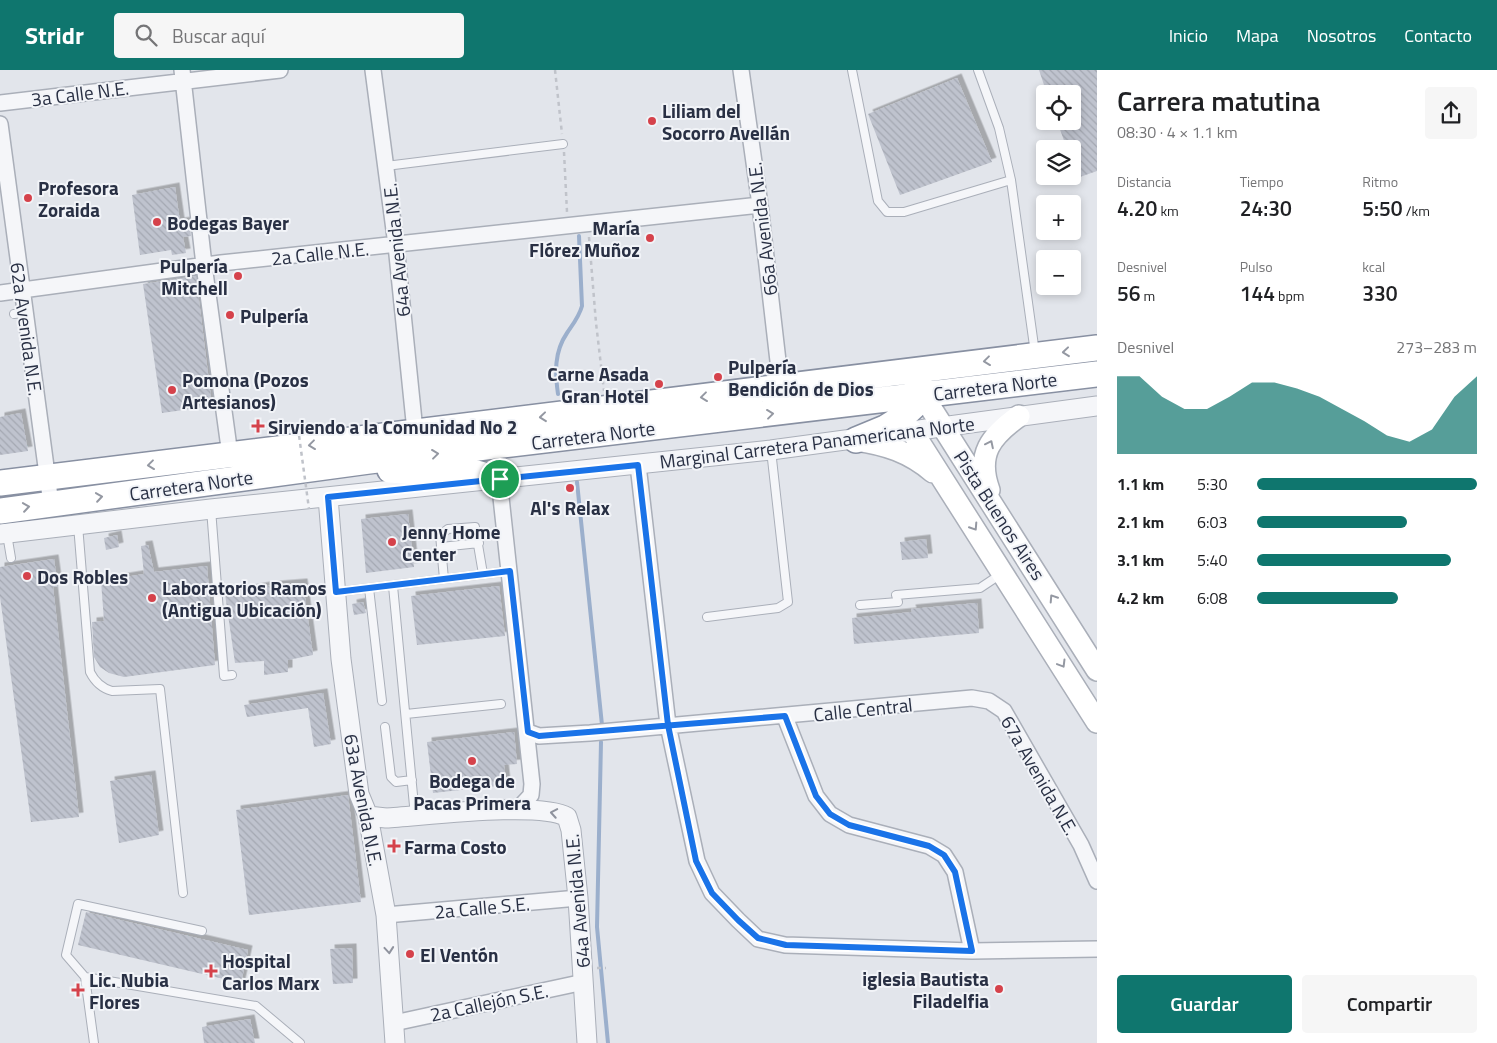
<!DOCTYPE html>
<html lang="es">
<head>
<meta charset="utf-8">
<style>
  :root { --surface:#fff; --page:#f6f6f6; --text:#202124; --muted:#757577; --accent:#0f766e }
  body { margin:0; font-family:"Titillium Web",sans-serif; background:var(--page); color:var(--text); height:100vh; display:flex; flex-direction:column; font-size:19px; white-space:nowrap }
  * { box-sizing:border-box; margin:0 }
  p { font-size:16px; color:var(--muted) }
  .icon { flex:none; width:28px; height:28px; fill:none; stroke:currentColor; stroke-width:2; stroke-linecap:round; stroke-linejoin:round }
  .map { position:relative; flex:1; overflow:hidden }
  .details { display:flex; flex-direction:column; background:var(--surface); width:400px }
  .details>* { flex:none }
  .controls { position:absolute; left:1036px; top:15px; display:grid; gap:10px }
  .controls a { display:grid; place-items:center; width:45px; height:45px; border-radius:5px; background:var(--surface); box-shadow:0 2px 8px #0003; font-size:25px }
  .pin { position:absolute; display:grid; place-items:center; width:42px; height:42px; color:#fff; margin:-21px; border:2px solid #fff; border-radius:50%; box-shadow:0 1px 5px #0007 }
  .round { display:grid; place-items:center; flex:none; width:52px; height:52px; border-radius:5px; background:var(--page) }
  .overview { display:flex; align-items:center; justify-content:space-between; height:85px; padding:0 20px }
  h1 { font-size:28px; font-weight:600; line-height:38px }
  .figures { display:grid; grid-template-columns:repeat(3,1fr); gap:8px; height:85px; padding:5px 20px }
  .figures div { display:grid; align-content:center }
  .figures b { font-size:21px; font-weight:600 }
  .figures small { font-size:14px; font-weight:400 }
  .figures p { font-size:14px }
  .chart { height:140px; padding:10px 20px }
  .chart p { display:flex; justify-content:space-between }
  .chart svg { width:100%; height:90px; margin-top:5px; fill:var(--accent); opacity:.7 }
  .primary-button { display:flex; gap:10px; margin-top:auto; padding:10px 20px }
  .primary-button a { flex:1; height:58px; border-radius:5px; background:var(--accent); color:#fff; font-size:20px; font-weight:600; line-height:58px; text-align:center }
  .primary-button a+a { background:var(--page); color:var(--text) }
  ul { padding:0 20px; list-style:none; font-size:16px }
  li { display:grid; grid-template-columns:80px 60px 1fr; align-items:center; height:38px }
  li i { height:12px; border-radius:6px; background:var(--accent) }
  header { display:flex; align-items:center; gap:30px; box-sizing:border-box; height:70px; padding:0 25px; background:var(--accent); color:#fff }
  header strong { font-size:24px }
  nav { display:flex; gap:28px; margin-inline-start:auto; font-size:18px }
  .search { width:350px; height:45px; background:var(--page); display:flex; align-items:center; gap:12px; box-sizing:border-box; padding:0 18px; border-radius:5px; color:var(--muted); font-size:19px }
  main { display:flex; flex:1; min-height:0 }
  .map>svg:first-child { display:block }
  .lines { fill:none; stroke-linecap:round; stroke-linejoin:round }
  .stream { stroke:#9bafcc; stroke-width:4 }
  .building { fill:url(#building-back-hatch); filter:url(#shadow) }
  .service-casing { stroke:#aaafb9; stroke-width:10 }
  .minor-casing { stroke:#aaafb9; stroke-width:18 }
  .tertiary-casing { stroke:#aaafb9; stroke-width:21 }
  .secondary-casing { stroke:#aaafb9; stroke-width:24 }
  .trunk-casing { stroke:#8890a2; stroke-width:28 }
  .path { stroke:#c0c3ca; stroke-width:2.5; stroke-dasharray:4 4; stroke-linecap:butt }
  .service { stroke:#f5f6f9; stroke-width:8 }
  .minor { stroke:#f5f6f9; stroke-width:15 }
  .tertiary { stroke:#f5f6f9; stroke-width:19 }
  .secondary { stroke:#fff; stroke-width:21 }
  .trunk { stroke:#fff; stroke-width:25 }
  .path-bridge { stroke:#c0c3ca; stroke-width:2.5; stroke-dasharray:4 4; stroke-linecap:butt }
  .oneway { stroke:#9498a2 }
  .oneway2 { stroke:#8f939e }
  .route-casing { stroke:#fff; stroke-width:10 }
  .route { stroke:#1a73e8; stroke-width:6 }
  .poi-dot { fill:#d5424b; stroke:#f2f4f8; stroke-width:2 }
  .labels { text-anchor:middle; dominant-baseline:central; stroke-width:4; stroke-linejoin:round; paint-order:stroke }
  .street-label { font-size:19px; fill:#293044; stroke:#f2f4f8 }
  .poi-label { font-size:19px; font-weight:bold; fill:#293044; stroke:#f2f4f8; text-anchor:start }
</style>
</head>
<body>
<header>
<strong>Stridr</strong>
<div class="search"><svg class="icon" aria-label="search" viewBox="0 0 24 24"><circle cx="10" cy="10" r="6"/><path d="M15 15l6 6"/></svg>Buscar aquí</div>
<nav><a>Inicio</a><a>Mapa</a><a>Nosotros</a><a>Contacto</a></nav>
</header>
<main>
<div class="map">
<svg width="1097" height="973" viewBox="0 0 1097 973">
  <defs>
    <pattern id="building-back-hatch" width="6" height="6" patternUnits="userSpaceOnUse" patternTransform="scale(1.25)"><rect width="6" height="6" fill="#bfc3ce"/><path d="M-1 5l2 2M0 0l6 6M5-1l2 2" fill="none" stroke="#a4a8b2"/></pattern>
    <filter id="shadow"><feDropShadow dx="4.5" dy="-4.5" stdDeviation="0" flood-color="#0004"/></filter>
  </defs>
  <rect width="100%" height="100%" fill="#e2e5eb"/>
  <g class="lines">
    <!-- stream -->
    <path class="stream" d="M 558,324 C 555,303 554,282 567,263 C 573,254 579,247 582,236 L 579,166
      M 577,412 L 602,655
      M 601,672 L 597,857 L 608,973"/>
  </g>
  <!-- building -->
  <path class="building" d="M 1039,0 L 1097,0 L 1097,101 L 1077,108 L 1072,96 L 1072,79 L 1067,79 L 1057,51 L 1072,51 L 1072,24 L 1047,24 Z
    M 957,8 L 992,92 L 900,125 L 868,44 Z
    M 175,117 L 180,152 L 189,151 L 191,166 L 183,167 L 186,183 L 172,185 L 171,180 L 140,185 L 132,125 Z
    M 196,206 L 212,336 L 162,343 L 143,214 Z
    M 21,343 L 28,381 L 0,385 L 0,347 Z
    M 408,444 L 414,497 L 366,503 L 361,449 Z
    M 117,465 L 119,477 L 106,480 L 104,468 Z
    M 926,469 L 928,488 L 902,490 L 900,472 Z
    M 148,475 L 154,502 L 207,496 L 215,595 L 124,607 L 109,603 L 100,597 L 94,587 L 92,552 L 104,551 L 101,511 L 144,504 L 141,476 Z
    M 54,489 L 58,517 L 53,517 L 79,747 L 31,752 L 0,527 L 0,497 Z
    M 303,513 L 313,585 L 288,590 L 288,602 L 264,605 L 264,591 L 235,593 L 225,524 L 266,516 Z
    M 499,516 L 505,566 L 417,575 L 411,526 Z
    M 363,532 L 366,543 L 354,545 L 352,534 Z
    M 977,533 L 979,563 L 854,574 L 852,548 L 912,542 L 911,539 Z
    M 323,623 L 331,674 L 314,677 L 308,638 L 247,647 L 244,635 Z
    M 514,662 L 517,694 L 504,695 L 506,715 L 433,723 L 427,672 Z
    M 151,705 L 159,765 L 119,773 L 110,711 Z
    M 348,725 L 361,832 L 249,845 L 236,740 Z
    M 86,842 L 248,880 L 241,913 L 78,875 Z
    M 352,878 L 353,913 L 333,914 L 330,879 Z
    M 250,949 L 255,973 L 204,973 L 202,957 Z"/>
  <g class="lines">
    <defs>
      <path id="service" d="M 852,0 L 878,131 L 887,142 L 904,142 L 1011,110
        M 978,0 L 999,58 L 1011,110 L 1035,283
        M 386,96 L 563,74
        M 14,244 L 24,243
        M 211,439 L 224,606 L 232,605
        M 78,455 L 90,602 C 95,612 101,618 112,621 L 160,619 L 183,823
        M 7,464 L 11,488
        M 441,477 L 479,473
        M 444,509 L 440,465 L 448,459 L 475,457 L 483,504
        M 393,516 L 415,746
        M 369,518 L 382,631
        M 336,522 L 510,501
        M 860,535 L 898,532 L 896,525 L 980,518 L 1001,504
        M 707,547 L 778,538 L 788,532 L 771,380
        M 406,644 L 501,634
        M 385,657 L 391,707 L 396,712 L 412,710
        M 202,861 L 78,834 L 66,885 L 85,907 L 256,936 L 300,973
        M 85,907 L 94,973"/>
      <path id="minor" d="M 182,0 L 204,195 L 230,385
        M 373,0 L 396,175 L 415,361
        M 741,0 L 760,135 L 781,317
        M 0,33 L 280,0
        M 0,54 L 51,434
        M 0,223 L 221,193 L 760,135
        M 638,395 L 668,655 L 697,791 L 712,823 L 738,850 L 758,869 L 785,875 L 972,881 L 1097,879
        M 499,409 L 532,714 L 531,725 L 518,739
        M 785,647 L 816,726 L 830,744 L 849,755 L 929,776 L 944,785 L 955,802 L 972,881
        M 528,662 L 539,666 L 590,663 L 972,628 L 989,631 L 1004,641 L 1081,775 L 1097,811
        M 386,845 L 578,828
        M 394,953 L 584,912"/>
      <path id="tertiary" d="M 328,427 L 341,589 L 359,724 L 368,746 L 386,845 L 395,973
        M 0,464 L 211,439 L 771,380 L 1097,336
        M 368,746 L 386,748 C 423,746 540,731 567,747 L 571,760 L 578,828 L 587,973"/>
      <path id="secondary" d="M 915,313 L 1097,600
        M 912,361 L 1097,652
        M 856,370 C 885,374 910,382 933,402
        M 989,420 C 976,384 991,366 1019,346"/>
      <path id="trunk" d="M 856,370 L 885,358 L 901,348 L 928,323
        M 390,400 L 416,402 L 473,402 L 499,409
        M 0,413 L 1097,278
        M 0,441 L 369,391 L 1097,304"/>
    </defs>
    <!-- service casing -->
    <use href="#service" class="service-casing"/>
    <!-- minor casing -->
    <use href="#minor" class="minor-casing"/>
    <!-- tertiary casing -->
    <use href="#tertiary" class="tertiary-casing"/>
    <!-- secondary casing -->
    <use href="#secondary" class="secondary-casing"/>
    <!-- trunk casing -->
    <use href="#trunk" class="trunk-casing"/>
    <!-- path -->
    <path class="path" d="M 555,0 L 562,64
      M 564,82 L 567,142
      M 589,167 L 596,253 L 604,321
      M 597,898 L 606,898"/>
    <!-- service -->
    <use href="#service" class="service"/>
    <!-- minor -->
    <use href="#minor" class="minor"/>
    <!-- tertiary -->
    <use href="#tertiary" class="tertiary"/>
    <!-- secondary -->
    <use href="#secondary" class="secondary"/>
    <!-- trunk -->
    <use href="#trunk" class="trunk"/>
    <!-- path-bridge -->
    <path class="path-bridge" d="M 298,358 L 309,439"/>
  </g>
  <!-- one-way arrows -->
  <defs><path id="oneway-chevron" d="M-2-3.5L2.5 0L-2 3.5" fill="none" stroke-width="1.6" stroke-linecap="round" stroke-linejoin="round" transform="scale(1.25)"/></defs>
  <g class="oneway">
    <use href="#oneway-chevron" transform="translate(1066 282) rotate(174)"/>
    <use href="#oneway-chevron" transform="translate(987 291) rotate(173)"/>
    <use href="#oneway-chevron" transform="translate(704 327) rotate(173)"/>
    <use href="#oneway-chevron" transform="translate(770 344) rotate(-7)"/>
    <use href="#oneway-chevron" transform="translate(543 347) rotate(174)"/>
    <use href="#oneway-chevron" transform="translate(990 374) rotate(-64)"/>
    <use href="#oneway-chevron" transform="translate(312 375) rotate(173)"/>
    <use href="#oneway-chevron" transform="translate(435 384) rotate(-7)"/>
    <use href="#oneway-chevron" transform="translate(151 395) rotate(173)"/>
    <use href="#oneway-chevron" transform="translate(99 427) rotate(-8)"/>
    <use href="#oneway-chevron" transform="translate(26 437) rotate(-8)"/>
    <use href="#oneway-chevron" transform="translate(974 457) rotate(57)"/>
    <use href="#oneway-chevron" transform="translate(1053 528) rotate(-123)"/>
    <use href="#oneway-chevron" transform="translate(1062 594) rotate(59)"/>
  </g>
  <g class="oneway2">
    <use href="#oneway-chevron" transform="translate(554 743) rotate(-170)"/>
    <use href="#oneway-chevron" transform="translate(389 880) rotate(85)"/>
  </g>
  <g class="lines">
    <defs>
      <path id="route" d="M 500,409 L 328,427 L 336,522 L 510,501 L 528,662 L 539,666 L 785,646 L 816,726 L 830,744 L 849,755 L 929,776 L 944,785 L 955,802 L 972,881 L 786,875 L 758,868 L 738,850 L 712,823 L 696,791 L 668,655 L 638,395 L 500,409"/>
    </defs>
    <!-- route casing -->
    <use href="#route" class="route-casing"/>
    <!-- route -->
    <use href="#route" class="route"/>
  </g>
  <!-- markers -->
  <g class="poi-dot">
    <circle cx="652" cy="51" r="5"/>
    <circle cx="28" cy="128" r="5"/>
    <circle cx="157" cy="152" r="5"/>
    <circle cx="650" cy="168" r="5"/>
    <circle cx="238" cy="206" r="5"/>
    <circle cx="230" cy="245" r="5"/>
    <circle cx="718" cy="307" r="5"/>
    <circle cx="659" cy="314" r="5"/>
    <circle cx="172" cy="320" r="5"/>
    <path d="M255.5 348.5h5v5h5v5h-5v5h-5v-5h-5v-5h5z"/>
    <circle cx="570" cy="418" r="5"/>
    <circle cx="392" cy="472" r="5"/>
    <circle cx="27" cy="506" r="5"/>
    <circle cx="152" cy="528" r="5"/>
    <circle cx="472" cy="691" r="5"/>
    <path d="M391.5 768.5h5v5h5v5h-5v5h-5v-5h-5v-5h5z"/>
    <circle cx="410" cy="884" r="5"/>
    <path d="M208.5 893.5h5v5h5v5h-5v5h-5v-5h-5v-5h5z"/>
    <circle cx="999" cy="919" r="5"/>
    <path d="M75.5 912.5h5v5h5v5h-5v5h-5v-5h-5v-5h5z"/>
  </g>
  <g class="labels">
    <!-- street labels -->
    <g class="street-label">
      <text transform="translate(80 23) rotate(-7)">3a Calle N.E.</text>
      <text transform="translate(762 159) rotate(-97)">66a Avenida N.E.</text>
      <text transform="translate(396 180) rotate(-96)">64a Avenida N.E.</text>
      <text transform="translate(320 183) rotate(-6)">2a Calle N.E.</text>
      <text transform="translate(27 259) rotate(82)">62a Avenida N.E.</text>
      <text transform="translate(995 316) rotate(-7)">Carretera Norte</text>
      <text transform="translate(593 365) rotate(-7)">Carretera Norte</text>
      <text transform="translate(817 372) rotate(-7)">Marginal Carretera Panamericana Norte</text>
      <text transform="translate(191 415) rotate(-8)">Carretera Norte</text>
      <text transform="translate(1000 445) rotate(57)">Pista Buenos Aires</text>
      <text transform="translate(863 639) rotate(-6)">Calle Central</text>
      <text transform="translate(1040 705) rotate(60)">67a Avenida N.E.</text>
      <text transform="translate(364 730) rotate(79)">63a Avenida N.E.</text>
      <text transform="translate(577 831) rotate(-95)">64a Avenida N.E.</text>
      <text transform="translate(482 837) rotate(-5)">2a Calle S.E.</text>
      <text transform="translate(489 932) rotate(-12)">2a Callejón S.E.</text>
    </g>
    <!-- poi labels -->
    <g class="poi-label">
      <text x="662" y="40">Liliam del<tspan x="662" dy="22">Socorro Avellán</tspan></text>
      <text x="38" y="117">Profesora<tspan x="38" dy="22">Zoraida</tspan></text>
      <text x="167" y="152">Bodegas Bayer</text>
      <text x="640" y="157" text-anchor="end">María<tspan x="640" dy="22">Flórez Muñoz</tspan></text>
      <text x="228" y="195" text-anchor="end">Pulpería<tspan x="228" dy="22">Mitchell</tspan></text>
      <text x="240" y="245">Pulpería</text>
      <text x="728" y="296">Pulpería<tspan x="728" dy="22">Bendición de Dios</tspan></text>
      <text x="649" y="303" text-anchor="end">Carne Asada<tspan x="649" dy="22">Gran Hotel</tspan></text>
      <text x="182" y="309">Pomona (Pozos<tspan x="182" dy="22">Artesianos)</tspan></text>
      <text x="268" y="356">Sirviendo a la Comunidad No 2</text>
      <text x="570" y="437" text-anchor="middle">Al's Relax</text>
      <text x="402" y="461">Jenny Home<tspan x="402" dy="22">Center</tspan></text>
      <text x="37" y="506">Dos Robles</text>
      <text x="162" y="517">Laboratorios Ramos<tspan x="162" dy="22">(Antigua Ubicación)</tspan></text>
      <text x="472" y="710" text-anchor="middle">Bodega de<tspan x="472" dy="22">Pacas Primera</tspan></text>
      <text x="404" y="776">Farma Costo</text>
      <text x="420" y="884">El Ventón</text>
      <text x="222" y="890">Hospital<tspan x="222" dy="22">Carlos Marx</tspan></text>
      <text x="989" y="908" text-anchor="end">iglesia Bautista<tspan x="989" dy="22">Filadelfia</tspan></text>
      <text x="89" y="909">Lic. Nubia<tspan x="89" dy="22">Flores</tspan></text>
    </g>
  </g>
</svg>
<div class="controls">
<a><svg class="icon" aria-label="locate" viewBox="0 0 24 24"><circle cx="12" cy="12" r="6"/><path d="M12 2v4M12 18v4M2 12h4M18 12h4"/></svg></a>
<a><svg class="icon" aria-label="layers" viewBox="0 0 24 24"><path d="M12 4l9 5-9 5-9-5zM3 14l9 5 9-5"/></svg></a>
<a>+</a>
<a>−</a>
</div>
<div class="pin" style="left:500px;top:409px;background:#1e9e55"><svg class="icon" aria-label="arrive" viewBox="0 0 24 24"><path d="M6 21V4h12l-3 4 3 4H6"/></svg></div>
</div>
<section class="details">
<div class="overview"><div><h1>Carrera matutina</h1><p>08:30 · 4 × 1.1 km</p></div><a class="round"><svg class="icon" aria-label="share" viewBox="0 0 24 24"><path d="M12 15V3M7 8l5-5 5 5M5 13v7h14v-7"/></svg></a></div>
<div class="figures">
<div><p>Distancia</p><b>4.20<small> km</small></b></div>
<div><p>Tiempo</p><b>24:30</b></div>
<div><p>Ritmo</p><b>5:50<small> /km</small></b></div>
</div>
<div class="figures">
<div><p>Desnivel</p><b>56<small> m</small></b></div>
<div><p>Pulso</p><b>144<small> bpm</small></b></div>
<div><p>kcal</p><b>330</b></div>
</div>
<div class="chart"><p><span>Desnivel</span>273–283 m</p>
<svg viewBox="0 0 160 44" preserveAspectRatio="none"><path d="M0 44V6L10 6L20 16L30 22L40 22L50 16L60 9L70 9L80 12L90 16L100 22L110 28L120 35L130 38L140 32L150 16L160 6V44z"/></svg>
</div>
<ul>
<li><b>1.1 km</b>5:30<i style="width:100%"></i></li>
<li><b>2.1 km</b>6:03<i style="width:68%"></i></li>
<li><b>3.1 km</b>5:40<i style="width:88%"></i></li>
<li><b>4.2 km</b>6:08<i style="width:64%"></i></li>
</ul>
<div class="primary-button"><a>Guardar</a><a>Compartir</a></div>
</section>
</main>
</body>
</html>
